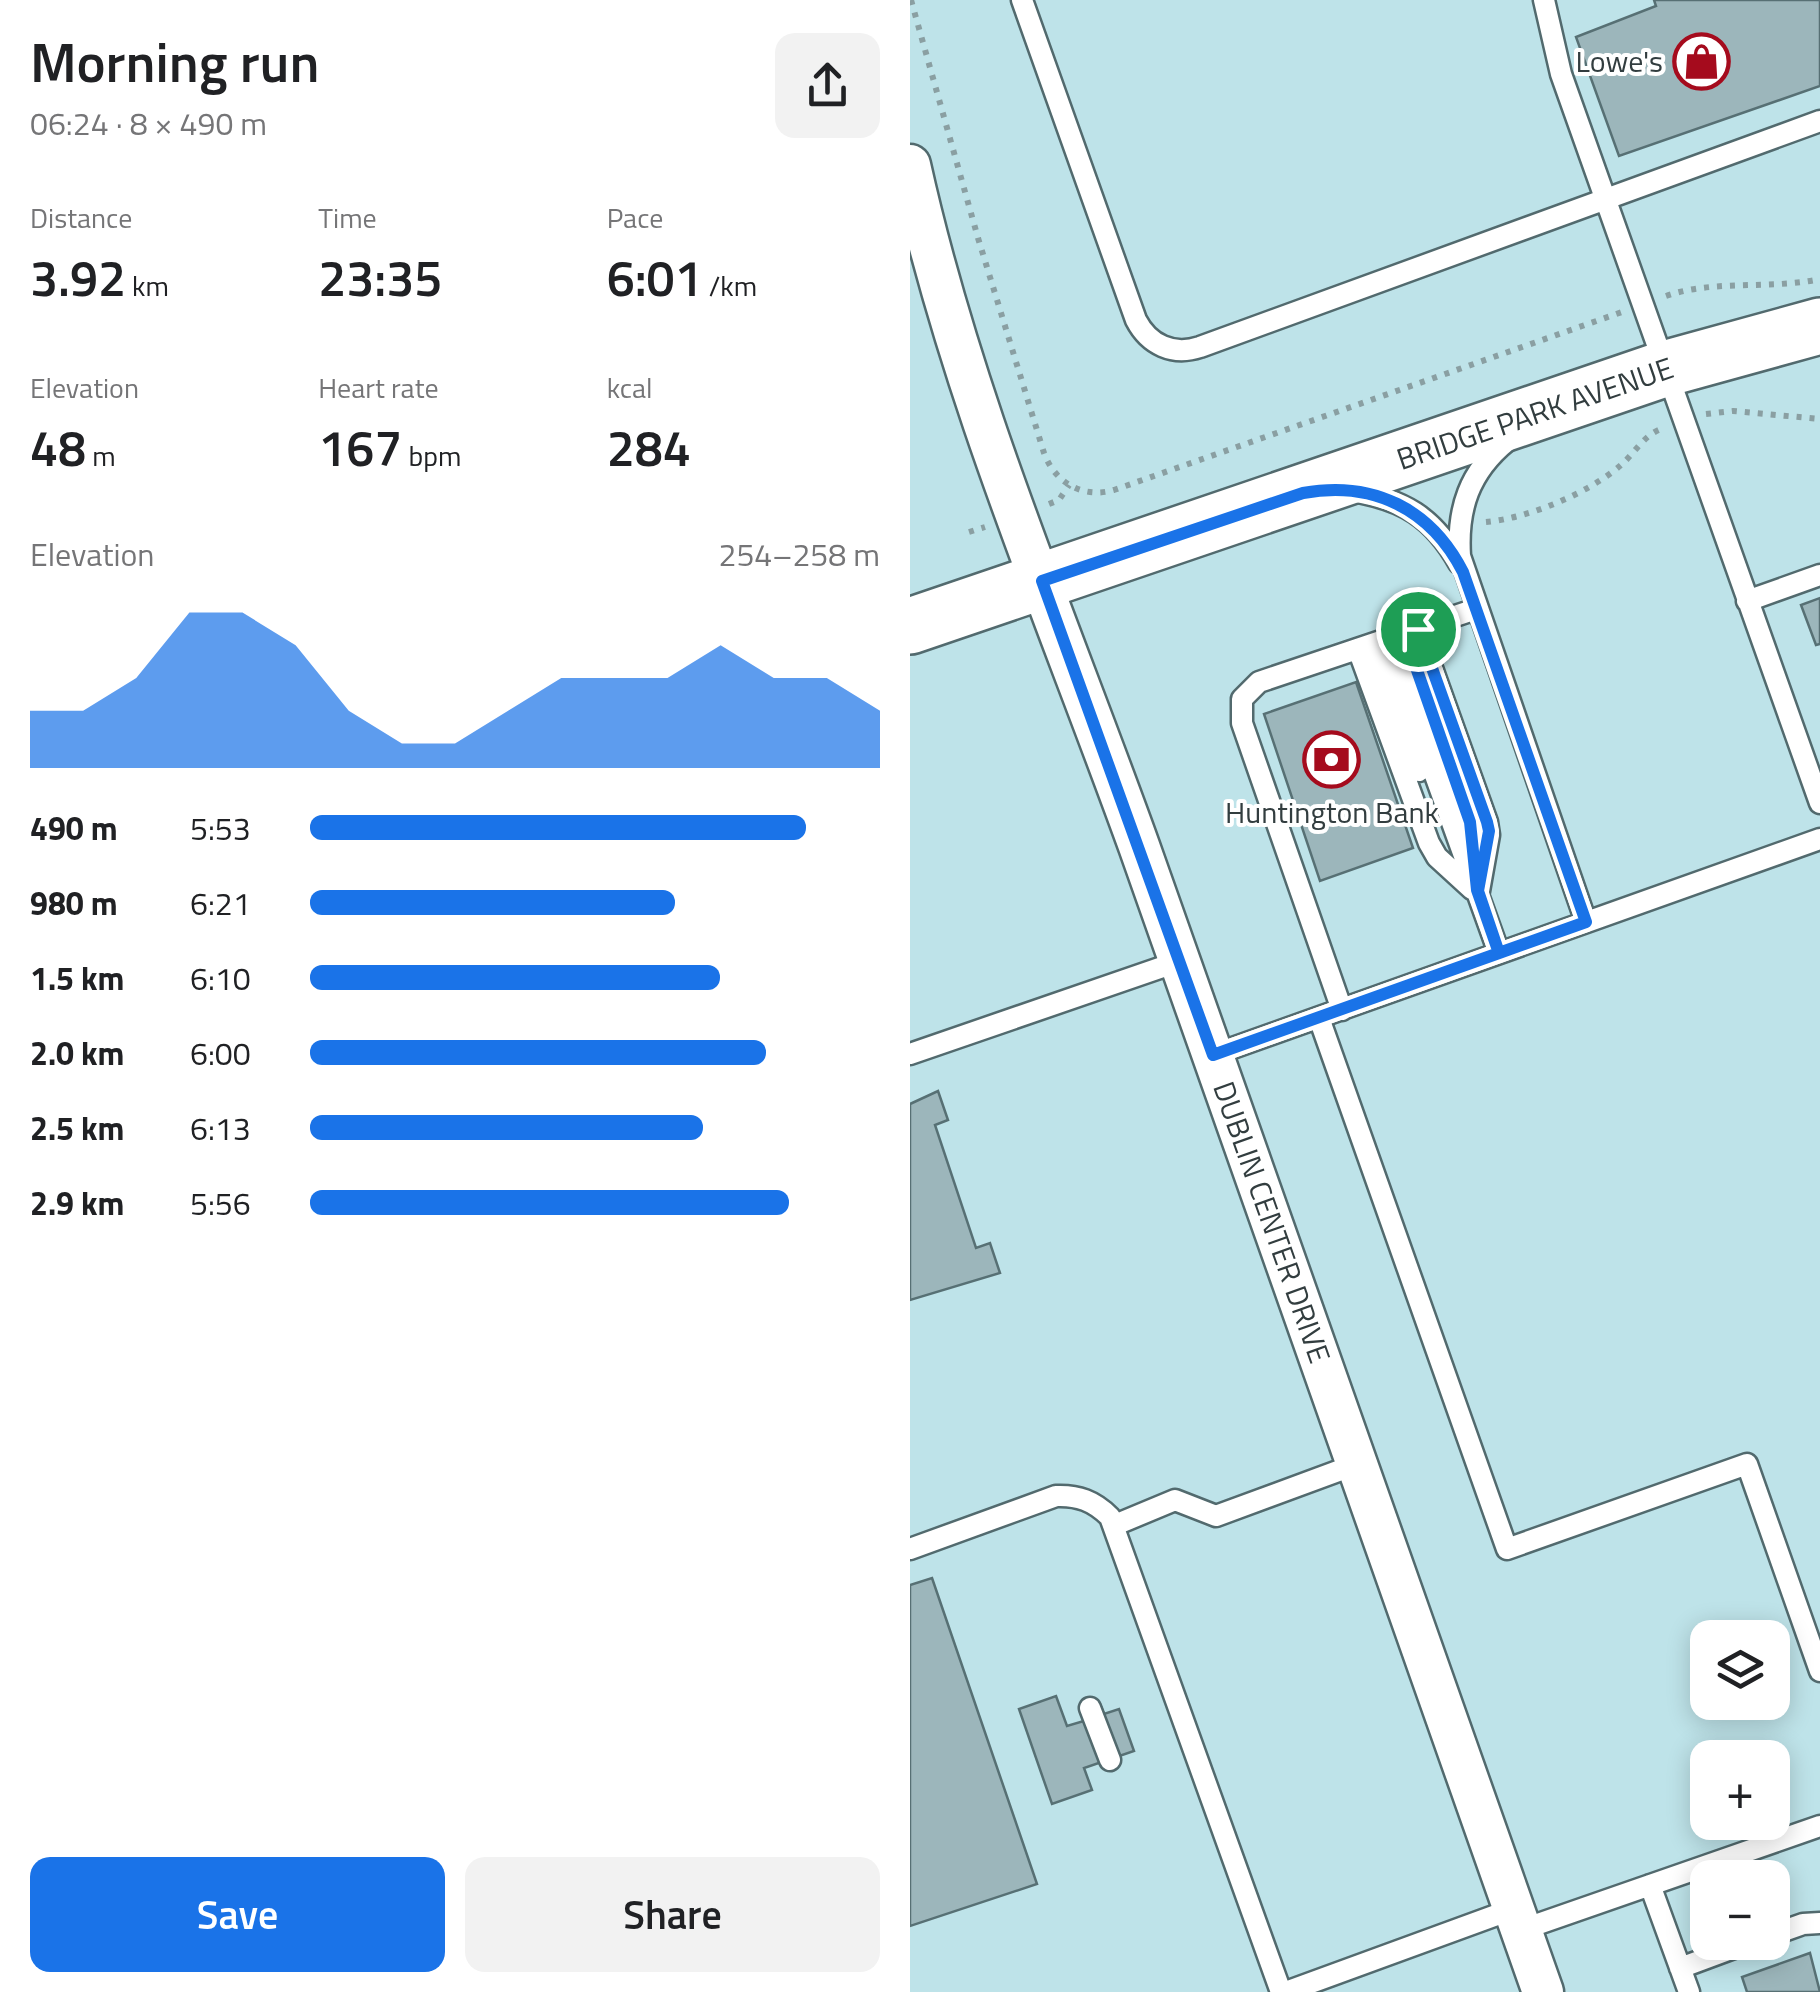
<!DOCTYPE html>
<html lang="en">
<head>
<meta charset="utf-8">
<style>
  :root { --surface:#fff; --page:#f2f2f2; --text:#202124; --muted:#757577; --accent:#1a73e8 }
  body { margin:0; font-family:"Titillium Web",sans-serif; background:var(--page); color:var(--text); height:100vh; display:flex; flex-direction:column; font-size:38px; white-space:nowrap }
  * { box-sizing:border-box; margin:0 }
  p { font-size:32px; color:var(--muted) }
  .icon { flex:none; width:55px; height:55px; fill:none; stroke:currentColor; stroke-width:2; stroke-linecap:round; stroke-linejoin:round }
  .map { position:relative; flex:1; overflow:hidden }
  .drawer { display:flex; flex-direction:column; background:var(--surface); width:910px }
  .drawer>* { flex:none }
  .tools { position:absolute; left:780px; top:1620px; display:grid; gap:20px }
  .tools a { display:grid; place-items:center; width:100px; height:100px; border-radius:20px; background:var(--surface); box-shadow:0 5px 25px #0003; font-size:50px }
  .pin { position:absolute; display:grid; place-items:center; width:85px; height:85px; color:#fff; margin:-42px; border:5px solid #fff; border-radius:50%; box-shadow:0 2px 10px #0007 }
  .round { display:grid; place-items:center; flex:none; width:105px; height:105px; border-radius:20px; background:var(--page) }
  .overview { display:flex; align-items:center; justify-content:space-between; height:170px; padding:0 30px }
  h1 { font-size:55px; font-weight:600; line-height:75px }
  .figures { display:grid; grid-template-columns:repeat(3,1fr); gap:15px; height:170px; padding:10px 30px }
  .figures div { display:grid; align-content:center }
  .figures b { font-size:50px; font-weight:600 }
  .figures small { font-size:28px; font-weight:400 }
  .figures p { font-size:28px }
  .chart { height:280px; padding:20px 30px }
  .chart p { display:flex; justify-content:space-between }
  .chart svg { width:100%; height:180px; margin-top:10px; fill:var(--accent); opacity:.7 }
  .button { display:flex; gap:20px; margin-top:auto; padding:20px 30px }
  .button a { flex:1; height:115px; border-radius:20px; background:var(--accent); color:#fff; font-size:40px; font-weight:600; line-height:115px; text-align:center }
  .button a+a { background:var(--page); color:var(--text) }
  ul { padding:0 30px; list-style:none; font-size:32px }
  li { display:grid; grid-template-columns:160px 120px 1fr; align-items:center; height:75px }
  li i { height:25px; border-radius:12px; background:var(--accent) }
  main { display:flex; flex:1; min-height:0 }
  .map>svg:first-child { display:block }
  .built { fill:#bee3e9; fill-rule:evenodd }
  .building { fill:#9cb6bb; stroke:#577074; stroke-width:2.5 }
  .lines { fill:none; stroke-linecap:round; stroke-linejoin:round }
  .lane-casing { stroke:#526a6e; stroke-width:25 }
  .street-casing { stroke:#526a6e; stroke-width:45 }
  .secondary-casing { stroke:#526a6e; stroke-width:60 }
  .path { stroke:#8a9fa2; stroke-width:6; stroke-dasharray:5 8; stroke-linecap:butt }
  .lane { stroke:#fff; stroke-width:20 }
  .street { stroke:#fff; stroke-width:40 }
  .secondary { stroke:#fff; stroke-width:55 }
  .route-casing { stroke:#fff; stroke-width:20 }
  .route { stroke:#1a73e8; stroke-width:12 }
  .labels { text-anchor:middle; dominant-baseline:central; stroke-width:8; stroke-linejoin:round; paint-order:stroke }
  .poi-label { font-size:30px; fill:#323d3f; stroke:#fff; text-anchor:end }
  .street-label { font-size:30px; fill:#323d3f; stroke:#fff }
</style>
</head>
<body>
<main>
<section class="drawer">
<div class="overview"><div><h1>Morning run</h1><p>06:24 · 8 × 490 m</p></div><a class="round"><svg class="icon" aria-label="share" viewBox="0 0 24 24"><path d="M12 15V3M7 8l5-5 5 5M5 13v7h14v-7"/></svg></a></div>
<div class="figures">
<div><p>Distance</p><b>3.92<small> km</small></b></div>
<div><p>Time</p><b>23:35</b></div>
<div><p>Pace</p><b>6:01<small> /km</small></b></div>
</div>
<div class="figures">
<div><p>Elevation</p><b>48<small> m</small></b></div>
<div><p>Heart rate</p><b>167<small> bpm</small></b></div>
<div><p>kcal</p><b>284</b></div>
</div>
<div class="chart"><p><span>Elevation</span>254–258 m</p>
<svg viewBox="0 0 160 44" preserveAspectRatio="none"><path d="M0 44V30L10 30L20 22L30 6L40 6L50 14L60 30L70 38L80 38L90 30L100 22L110 22L120 22L130 14L140 22L150 22L160 30V44z"/></svg>
</div>
<ul>
<li><b>490 m</b>5:53<i style="width:87%"></i></li>
<li><b>980 m</b>6:21<i style="width:64%"></i></li>
<li><b>1.5 km</b>6:10<i style="width:72%"></i></li>
<li><b>2.0 km</b>6:00<i style="width:80%"></i></li>
<li><b>2.5 km</b>6:13<i style="width:69%"></i></li>
<li><b>2.9 km</b>5:56<i style="width:84%"></i></li>
</ul>
<div class="button"><a>Save</a><a>Share</a></div>
</section>
<div class="map">
<svg width="910" height="1992" viewBox="0 0 910 1992">
  <rect width="100%" height="100%" fill="#d2eef2"/>
  <!-- built -->
  <path class="built" d="M 0,0 L 910,0 L 910,1992 L 0,1992 ZM 798,1638 L 862,1638 L 862,1702 L 798,1702 ZM 798,1758 L 862,1758 L 862,1822 L 798,1822 ZM 798,1878 L 862,1878 L 862,1942 L 798,1942 Z"/>
  <!-- building -->
  <path class="building" d="M 744,0 L 910,0 L 910,86 L 709,156 L 666,37 L 746,6 Z
    M 910,598 L 910,644 L 906,645 L 891,605 Z
    M 446,682 L 503,848 L 410,881 L 354,714 Z
    M 28,1091 L 38,1120 L 25,1125 L 66,1248 L 80,1243 L 90,1273 L 0,1300 L 0,1104 Z
    M 22,1578 L 127,1884 L 0,1926 L 0,1585 Z
    M 146,1696 L 157,1726 L 174,1721 L 170,1711 L 190,1704 L 194,1714 L 209,1709 L 224,1751 L 174,1768 L 182,1790 L 142,1804 L 109,1709 Z
    M 900,1953 L 910,1992 L 837,1992 L 832,1977 Z"/>
  <g class="lines">
    <defs>
      <path id="lane" d="M 112,0 L 226,320 C 239,345 263,356 290,347 L 910,121
        M 634,0 L 651,74 L 910,803
        M 597,441 C 559,472 547,509 550,556 L 676,922
        M 441,491 C 493,499 523,517 549,563
        M 837,601 L 910,575
        M 508,629 L 577,822 L 579,835 L 569,891
        M 494,633 L 560,822 L 566,862
        M 476,639 L 589,953
        M 462,644 L 509,771
        M 448,649 L 519,843 L 527,857 L 562,889
        M 432,1010 L 332,723 L 332,699 L 349,682 L 566,609
        M 409,1018 L 597,1549 L 837,1464 L 910,1671
        M 0,1054 L 270,961
        M 303,1055 L 910,839
        M 205,1525 L 265,1500 L 306,1516 L 447,1464
        M 0,1549 L 146,1496 C 168,1495 184,1501 200,1517 L 371,1992
        M 180,1708 L 200,1760
        M 740,1885 L 779,1992
        M 611,1930 L 910,1826
        M 862,1935 L 893,1924 L 910,1923
        M 770,1968 L 840,1942
        M 376,1992 L 603,1909"/>
      <g id="street">
        <path id="s1" d="M 0,165 C 52,400 148,621 229,846 C 365,1228 499,1610 633,1992"/>
      </g>
      <g id="secondary">
        <path id="s2" d="M 0,626 L 754,369 L 910,326"/>
      </g>
    </defs>
    <!-- lane casing -->
    <use href="#lane" class="lane-casing"/>
    <!-- street casing -->
    <use href="#street" class="street-casing"/>
    <!-- secondary casing -->
    <use href="#secondary" class="secondary-casing"/>
    <!-- path -->
    <path class="path" d="M 1,0 L 68,238 L 134,453 C 145,483 173,499 204,490 L 712,312
      M 756,296 C 805,279 859,290 910,279
      M 796,414 L 823,411 L 910,419
      M 139,504 L 149,500 L 159,485
      M 576,522 C 619,518 679,493 711,465 C 724,454 734,435 751,429
      M 59,532 L 75,527"/>
    <!-- lane -->
    <use href="#lane" class="lane"/>
    <!-- street -->
    <use href="#street" class="street"/>
    <!-- secondary -->
    <use href="#secondary" class="secondary"/>
  </g>
  <g class="lines">
    <defs>
      <path id="route" d="M 508,629 L 577,822 L 579,831 L 568,891 L 589,953 L 303,1055 L 132,581 L 393,493 C 463,480 521,509 553,572 L 676,922 L 589,953 L 567,890 L 560,822 L 494,633 L 508,629"/>
    </defs>
    <!-- route casing -->
    <use href="#route" class="route-casing"/>
    <!-- route -->
    <use href="#route" class="route"/>
  </g>
  <!-- icons -->
  <defs>
    <symbol id="shop-ring" viewBox="-11 -11 22 22"><circle r="9.5" fill="#fff" stroke="#a50b1d" stroke-width="1.5"/><path d="M-5-2.5h2.3a2.7 3.5 0 0 1 5.4 0H5L5.5 6h-11ZM-1.5-2.5h3a1.5 2.3 0 0 0-3 0Z" fill="#a50b1d"/></symbol>
    <symbol id="bank-ring" viewBox="-11 -11 22 22"><circle r="9.5" fill="#fff" stroke="#a50b1d" stroke-width="1.5"/><path d="M-6-4H6V4H-6ZM0-2.3a2.3 2.3 0 1 0 0 4.6a2.3 2.3 0 1 0 0-4.6Z" fill="#a50b1d"/></symbol>
  </defs>
  <g fill-rule="evenodd">
    <use href="#shop-ring" x="760" y="30" width="63" height="63"/>
    <use href="#bank-ring" x="390" y="728" width="63" height="63"/>
  </g>
  <g class="labels">
    <!-- poi labels -->
    <g class="poi-label">
      <text x="753" y="61">Lowe's</text>
      <text x="422" y="812" text-anchor="middle">Huntington Bank</text>
    </g>
    <!-- street labels -->
    <g class="street-label">
      <text stroke="none"><textPath href="#s2" startOffset="660">BRIDGE PARK AVENUE</textPath></text>
      <text stroke="none"><textPath href="#s1" startOffset="1118">DUBLIN CENTER DRIVE</textPath></text>
    </g>
  </g>
</svg>
<div class="tools">
<a><svg class="icon" aria-label="layers" viewBox="0 0 24 24"><path d="M12 4l9 5-9 5-9-5zM3 14l9 5 9-5"/></svg></a>
<a>+</a>
<a>−</a>
</div>
<div class="pin" style="left:508px;top:629px;background:#1e9e55"><svg class="icon" aria-label="arrive" viewBox="0 0 24 24"><path d="M6 21V4h12l-3 4 3 4H6"/></svg></div>
</div>
</main>
</body>
</html>
